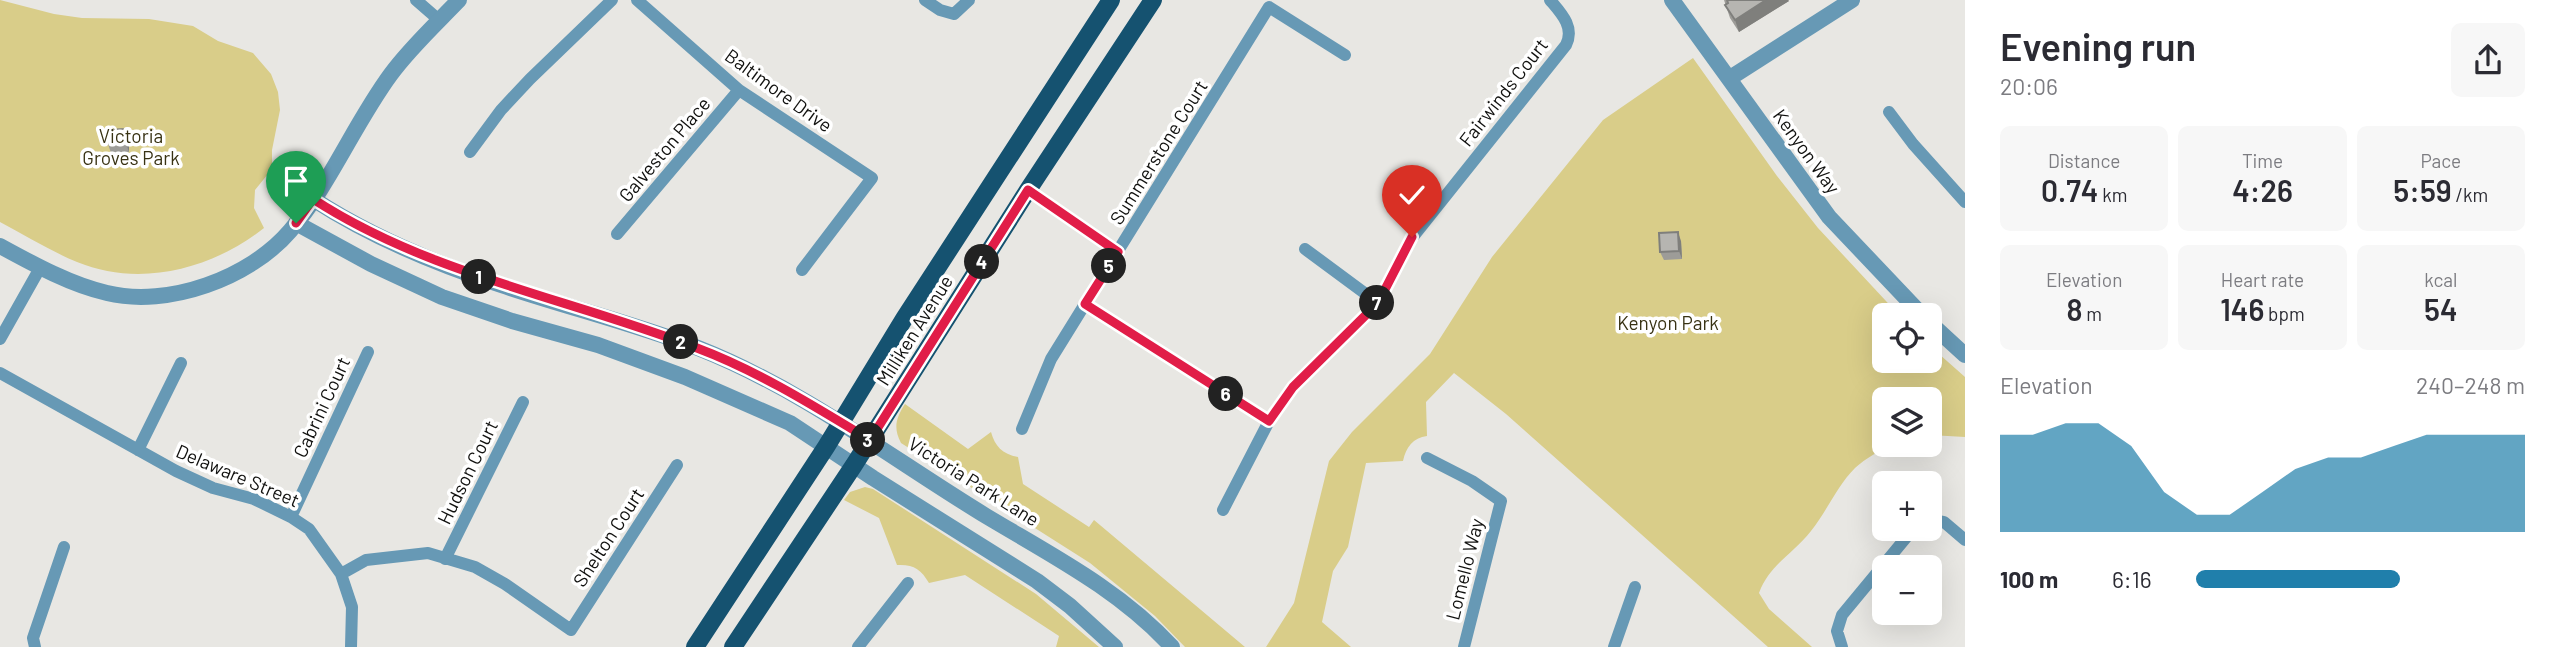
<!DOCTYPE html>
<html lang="en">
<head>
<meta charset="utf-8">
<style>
  :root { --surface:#fff; --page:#f7f7f7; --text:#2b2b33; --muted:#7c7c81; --accent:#207fab }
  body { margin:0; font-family:Barlow,sans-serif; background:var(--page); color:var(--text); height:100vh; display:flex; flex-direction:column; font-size:26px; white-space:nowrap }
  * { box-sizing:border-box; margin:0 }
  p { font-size:23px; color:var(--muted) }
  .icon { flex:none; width:38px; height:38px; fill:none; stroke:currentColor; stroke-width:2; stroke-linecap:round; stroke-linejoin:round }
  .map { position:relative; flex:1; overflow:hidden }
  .panel { display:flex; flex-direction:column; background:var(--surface); width:595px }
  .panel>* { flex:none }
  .controls { position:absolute; left:1872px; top:303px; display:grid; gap:14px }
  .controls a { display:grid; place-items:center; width:70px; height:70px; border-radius:10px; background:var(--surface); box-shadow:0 7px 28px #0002; font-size:35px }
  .pin { position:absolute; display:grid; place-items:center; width:60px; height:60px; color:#fff; margin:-72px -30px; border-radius:50% 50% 50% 0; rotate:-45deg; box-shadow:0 0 7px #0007 }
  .pin .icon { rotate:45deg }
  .km { position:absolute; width:35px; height:35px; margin:-18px; border-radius:50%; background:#222; color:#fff; font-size:19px; line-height:35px; text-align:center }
  .round { display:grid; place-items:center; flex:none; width:74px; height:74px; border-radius:10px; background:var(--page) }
  .summary { display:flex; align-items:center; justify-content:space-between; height:119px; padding:0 35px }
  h1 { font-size:38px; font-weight:600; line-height:52px }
  .metrics { display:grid; grid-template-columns:repeat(3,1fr); gap:10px; height:119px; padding:7px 35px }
  .metrics div { display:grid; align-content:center; border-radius:10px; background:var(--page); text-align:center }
  .metrics b { font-size:30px; font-weight:600 }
  .metrics small { font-size:19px; font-weight:400 }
  .metrics p { font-size:19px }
  .chart { height:196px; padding:14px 35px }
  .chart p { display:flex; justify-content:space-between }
  .chart svg { width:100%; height:126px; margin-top:7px; fill:var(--accent); opacity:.7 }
  ul { padding:0 35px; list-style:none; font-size:23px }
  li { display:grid; grid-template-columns:112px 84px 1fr; align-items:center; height:52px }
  li i { height:18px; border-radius:9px; background:var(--accent) }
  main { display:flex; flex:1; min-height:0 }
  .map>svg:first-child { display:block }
  .green { fill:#d9cd89 }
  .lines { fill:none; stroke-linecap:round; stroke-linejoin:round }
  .minor { stroke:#6799b5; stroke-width:12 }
  .tertiary { stroke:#6799b5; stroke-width:16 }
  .primary { stroke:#155270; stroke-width:18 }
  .wall { fill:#9d9c98 }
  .shaded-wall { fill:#7f7f7c }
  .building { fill:#b6b5b1; stroke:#7f7f7c; stroke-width:2 }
  .route-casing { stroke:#fff; stroke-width:14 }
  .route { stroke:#e11d48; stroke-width:9 }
  .labels { text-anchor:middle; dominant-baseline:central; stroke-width:7; stroke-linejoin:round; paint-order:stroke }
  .street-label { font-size:19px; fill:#10100e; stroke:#fff }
  .park-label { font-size:19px; fill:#383213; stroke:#fff }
</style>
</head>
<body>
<main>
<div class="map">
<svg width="1965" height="647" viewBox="0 0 1965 647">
  <rect width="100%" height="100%" fill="#e8e7e3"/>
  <!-- green -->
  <path class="green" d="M 0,0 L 54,14 L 82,18 L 149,19 L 193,26 L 218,41 L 253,53 L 271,74 L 278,92 L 280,110 L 272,150 L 272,169 L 255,190 L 254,208 L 264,228 C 212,269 140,288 77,262 C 50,251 25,235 0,222 Z
    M 1693,58 L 1777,176 L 1818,228 L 1899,315 L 1885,315 L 1885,360 L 1930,360 L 1930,346 L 1965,377 L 1965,437 L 1930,435 L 1930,399 L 1885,399 L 1885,444 L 1892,445 C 1879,451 1866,458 1855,468 C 1837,486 1827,511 1811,531 C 1792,555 1770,564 1759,593 L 1769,609 L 1812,647 L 1768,647 L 1506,414 L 1454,373 L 1426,402 L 1427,436 C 1413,438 1406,447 1403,461 L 1366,463 L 1348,547 L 1333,571 L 1322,622 L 1351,647 L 1266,647 L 1294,603 L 1329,461 L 1352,432 L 1430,354 L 1492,257 L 1603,120 Z
    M 905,404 L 968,449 L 991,432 C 995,446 1002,454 1018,457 L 1023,484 L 1089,527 L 1094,520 L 1245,647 L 1185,647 L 1155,616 L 1090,563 L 901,443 C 893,428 896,418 905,404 Z
    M 865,487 L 873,489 L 1036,594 L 1099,647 L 1056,647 L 1059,636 L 965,575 L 929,583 C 921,569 913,564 897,565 L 879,518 L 844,500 L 850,492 Z"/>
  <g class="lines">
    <!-- minor -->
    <path class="minor" d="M 416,0 L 439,20
      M 637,0 L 739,90 L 872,178 L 802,270
      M 925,0 L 940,10 L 954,14 L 969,0
      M 1889,112 L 1913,144 L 1965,202
      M 470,152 L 501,110 L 530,79 L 612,0
      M 1028,190 L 1118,252
      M 617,234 L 739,90
      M 1305,249 L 1378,303
      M 1085,304 L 1269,421
      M 0,339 L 40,268
      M 0,373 L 176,471 L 213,488 L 254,499 L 291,517 L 309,529 L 341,574 L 352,607 L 351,647
      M 1022,429 L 1051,359 L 1269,7 L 1345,55
      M 138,450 L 181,363
      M 1427,458 L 1472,481 L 1501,501 L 1464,647
      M 1223,510 L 1269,421 L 1293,387 L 1378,303 L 1412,238 L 1566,45 C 1575,27 1561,13 1550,0
      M 291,517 L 368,352
      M 1930,519 L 1944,522 L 1965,540
      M 445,559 L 523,402
      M 341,574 L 366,560 L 428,553 L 475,567 L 505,584 L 571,630 L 677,465
      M 35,647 L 33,638 L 64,547
      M 858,647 L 908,583
      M 1614,647 L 1635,587
      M 1842,647 L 1837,631 L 1842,615 L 1914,528"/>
    <!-- tertiary -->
    <path class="tertiary" d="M 1672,0 L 1829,217 L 1922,315
      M 1730,78 L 1852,0
      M 313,199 C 370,236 436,264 501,285 C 566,307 633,323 698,348 C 802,389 891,458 986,516 C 1051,555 1120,590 1172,647
      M 296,223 L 371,264 L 442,297 L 512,321 L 598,345 L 685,377 L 790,423 L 873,478 L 1037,581 L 1070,606 L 1115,647
      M 0,246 C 33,264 71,285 107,293 C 168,308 250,278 290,231 C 330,185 354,124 391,74 C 410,48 436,24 459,0
      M 1930,323 L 1965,355"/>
    <!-- primary -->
    <path class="primary" d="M 695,647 L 826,447 L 904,319 L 1111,0
      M 733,647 L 854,465 L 1028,190 L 1153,0"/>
  </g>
  <!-- wall -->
  <path class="wall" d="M 1724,0 L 1788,0 L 1789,1 L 1739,32 L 1730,18 Z
    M 126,129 L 129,138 L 129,152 L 111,153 L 108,144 Z
    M 1681,241 L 1682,259 L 1664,260 L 1660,252 Z"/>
  <!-- shaded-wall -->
  <path class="shaded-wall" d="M 1766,0 L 1788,0 L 1789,1 L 1739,32 L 1735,20 Z
    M 126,129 L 129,138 L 129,152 L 126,143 Z
    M 1678,232 L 1681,241 L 1682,259 L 1679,251 Z"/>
  <!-- building -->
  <path class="building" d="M 1727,0 L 1766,0 L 1735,20 L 1725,5 L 1728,3 Z
    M 126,129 L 126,143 L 108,144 L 107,130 Z
    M 1678,232 L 1679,251 L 1660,252 L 1659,233 Z"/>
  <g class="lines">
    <defs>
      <path id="route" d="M 296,223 L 313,199 C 430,275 569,298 697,348 C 758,371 814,406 870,440 L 1028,190 L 1118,252 L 1085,304 L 1269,421 L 1293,387 L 1378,303 L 1412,237"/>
    </defs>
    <!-- route casing -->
    <use href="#route" class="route-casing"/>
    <!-- route -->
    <use href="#route" class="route"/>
  </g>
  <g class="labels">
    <!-- street labels -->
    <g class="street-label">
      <text transform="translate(779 90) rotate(36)">Baltimore Drive</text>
      <text transform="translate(1503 92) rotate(-52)">Fairwinds Court</text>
      <text transform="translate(664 149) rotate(-50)">Galveston Place</text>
      <text transform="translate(1807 151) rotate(54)">Kenyon Way</text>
      <text transform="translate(1158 152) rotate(-58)">Summerstone Court</text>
      <text transform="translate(914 330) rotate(-58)">Milliken Avenue</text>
      <text transform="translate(321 407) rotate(-65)">Cabrini Court</text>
      <text transform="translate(467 472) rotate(-64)">Hudson Court</text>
      <text transform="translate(238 475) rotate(23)">Delaware Street</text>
      <text transform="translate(974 481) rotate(32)">Victoria Park Lane</text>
      <text transform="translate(608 537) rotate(-57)">Shelton Court</text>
      <text transform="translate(1464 569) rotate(-76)">Lomello Way</text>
    </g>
    <!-- park labels -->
    <g class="park-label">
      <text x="131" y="135">Victoria<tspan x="131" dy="22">Groves Park</tspan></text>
      <text x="1668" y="322">Kenyon Park</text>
    </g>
  </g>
</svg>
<div class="controls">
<a><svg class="icon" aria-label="locate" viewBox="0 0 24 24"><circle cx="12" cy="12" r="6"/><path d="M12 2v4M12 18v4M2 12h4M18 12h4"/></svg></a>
<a><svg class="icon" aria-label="layers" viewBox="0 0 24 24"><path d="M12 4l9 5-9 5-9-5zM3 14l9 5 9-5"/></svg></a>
<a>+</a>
<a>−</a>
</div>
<div class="pin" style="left:296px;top:223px;background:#1e9e55"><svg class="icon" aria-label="arrive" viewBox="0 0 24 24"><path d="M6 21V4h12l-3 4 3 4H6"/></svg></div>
<div class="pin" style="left:1412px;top:237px;background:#d93025"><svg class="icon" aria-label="check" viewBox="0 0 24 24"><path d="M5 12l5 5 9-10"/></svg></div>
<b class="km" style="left:479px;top:277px">1</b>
<b class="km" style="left:681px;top:342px">2</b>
<b class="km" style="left:868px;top:440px">3</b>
<b class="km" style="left:982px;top:262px">4</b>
<b class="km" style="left:1109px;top:266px">5</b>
<b class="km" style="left:1226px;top:394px">6</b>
<b class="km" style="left:1377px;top:303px">7</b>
</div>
<section class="panel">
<div class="summary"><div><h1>Evening run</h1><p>20:06</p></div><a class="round"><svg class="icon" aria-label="share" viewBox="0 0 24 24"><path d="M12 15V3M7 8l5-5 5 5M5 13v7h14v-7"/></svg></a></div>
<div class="metrics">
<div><p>Distance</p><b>0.74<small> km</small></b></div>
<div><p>Time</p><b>4:26</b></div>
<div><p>Pace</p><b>5:59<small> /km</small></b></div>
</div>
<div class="metrics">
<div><p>Elevation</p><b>8<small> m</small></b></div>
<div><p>Heart rate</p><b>146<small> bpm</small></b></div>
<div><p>kcal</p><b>54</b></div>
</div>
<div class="chart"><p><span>Elevation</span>240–248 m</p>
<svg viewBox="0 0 160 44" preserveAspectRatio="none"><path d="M0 44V10L10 10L20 6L30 6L40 14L50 30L60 38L70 38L80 30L90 22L100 18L110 18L120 14L130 10L140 10L150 10L160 10V44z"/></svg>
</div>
<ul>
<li><b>100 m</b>6:16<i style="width:62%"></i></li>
</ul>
</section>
</main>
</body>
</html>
